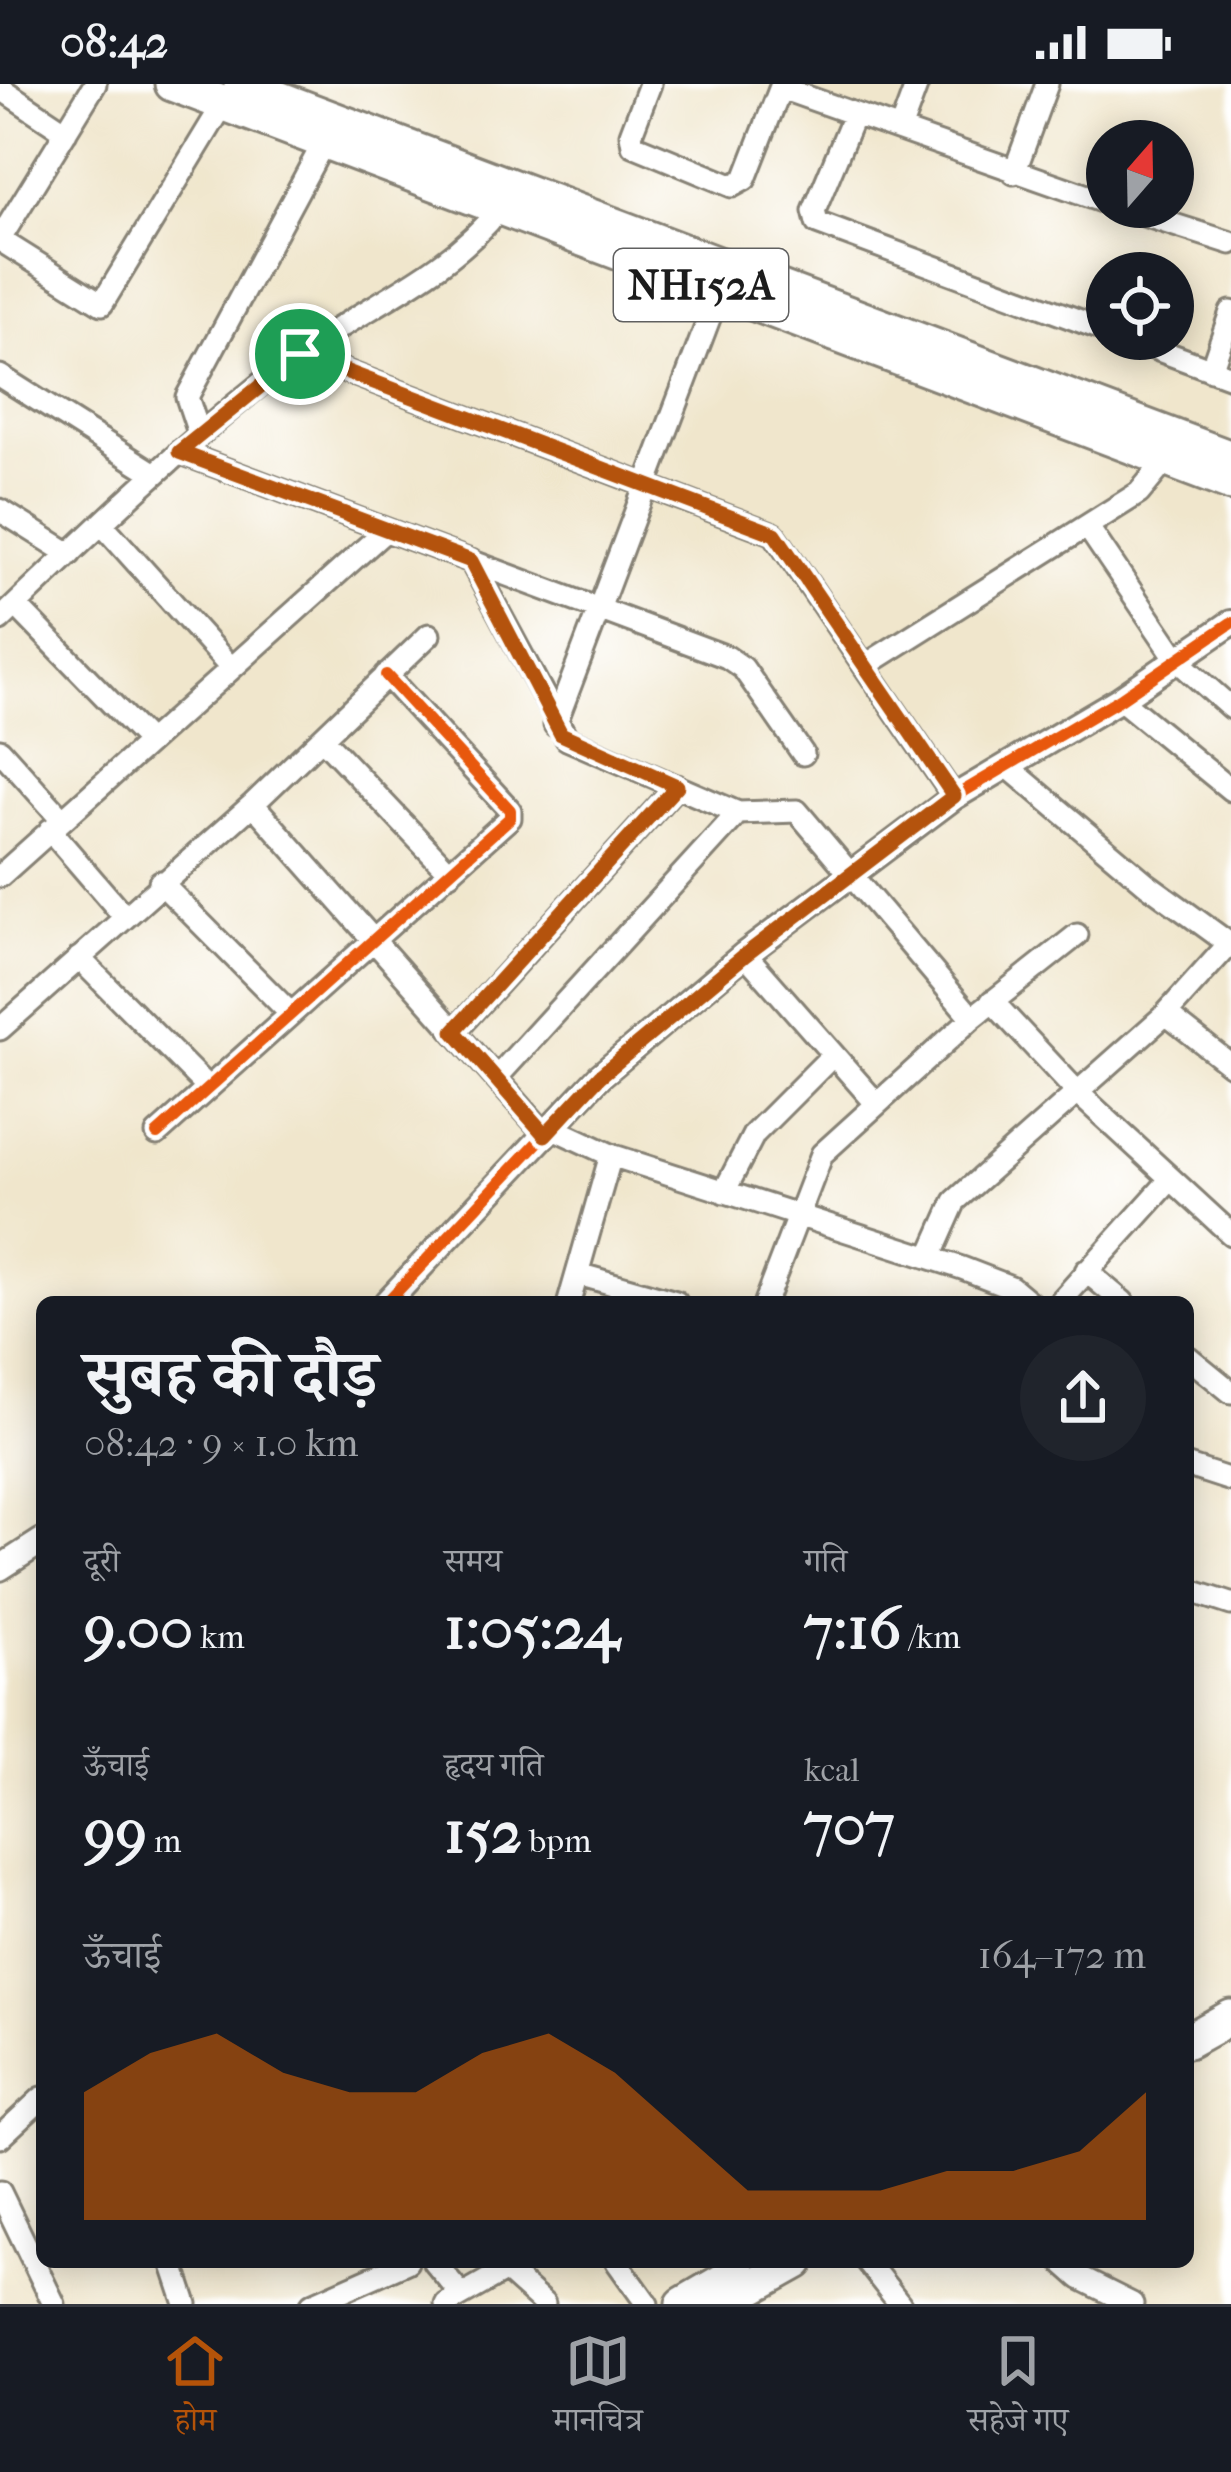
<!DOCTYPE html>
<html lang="hi">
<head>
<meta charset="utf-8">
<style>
  :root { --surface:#171b24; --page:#20242c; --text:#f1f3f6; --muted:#9ea1a6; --line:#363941; --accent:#b45309 }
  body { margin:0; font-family:"IM FELL French Canon","Noto Serif Devanagari",serif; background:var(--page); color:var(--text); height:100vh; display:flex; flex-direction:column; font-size:45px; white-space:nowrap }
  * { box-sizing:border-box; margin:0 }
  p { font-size:39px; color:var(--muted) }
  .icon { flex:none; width:66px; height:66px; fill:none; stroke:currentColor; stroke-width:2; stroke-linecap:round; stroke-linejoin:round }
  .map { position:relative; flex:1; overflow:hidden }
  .details { position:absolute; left:36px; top:1212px; width:1158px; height:972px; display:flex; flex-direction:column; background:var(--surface); border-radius:18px; box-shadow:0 6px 30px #0003 }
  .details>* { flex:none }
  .needle { width:78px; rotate:20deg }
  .fabs { position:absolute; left:1086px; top:36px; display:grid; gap:24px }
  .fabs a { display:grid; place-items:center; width:108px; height:108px; border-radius:50%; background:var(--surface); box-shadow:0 6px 30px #0003; font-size:60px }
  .pin { position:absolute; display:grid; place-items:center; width:102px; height:102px; color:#fff; margin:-51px; border:6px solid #fff; border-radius:50%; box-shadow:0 3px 12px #0007 }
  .round { display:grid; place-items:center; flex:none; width:126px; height:126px; border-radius:63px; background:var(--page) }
  .overview { display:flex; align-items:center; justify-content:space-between; height:204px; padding:0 48px }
  h1 { font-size:66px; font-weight:700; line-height:90px }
  .stats { display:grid; grid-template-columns:repeat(3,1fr); gap:18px; height:204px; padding:12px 48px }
  .stats div { display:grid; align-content:center }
  .stats b { font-size:60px; font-weight:700 }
  .stats small { font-size:33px; font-weight:400 }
  .stats p { font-size:33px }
  .chart { height:336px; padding:24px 48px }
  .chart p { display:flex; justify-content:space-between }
  .chart svg { width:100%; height:216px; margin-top:12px; fill:var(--accent); opacity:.7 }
  .status { display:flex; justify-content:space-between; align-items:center; height:84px; padding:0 60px; background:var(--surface); direction:ltr }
  .status svg { height:33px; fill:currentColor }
  .menu { display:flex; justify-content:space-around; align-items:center; height:168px; border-top:3px solid var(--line); background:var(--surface); font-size:33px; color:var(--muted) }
  .menu a { display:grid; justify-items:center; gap:6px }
  .menu .selected { color:var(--accent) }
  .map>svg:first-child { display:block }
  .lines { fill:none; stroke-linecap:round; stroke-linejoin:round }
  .minor-casing { stroke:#868174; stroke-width:27 }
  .tertiary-casing { stroke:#868174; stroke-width:30 }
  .primary-casing { stroke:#868174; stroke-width:39 }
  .trunk-casing { stroke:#868174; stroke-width:39 }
  .minor { stroke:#fff; stroke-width:21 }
  .tertiary { stroke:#fff; stroke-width:24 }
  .primary { stroke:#fff; stroke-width:33 }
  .trunk { stroke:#fff; stroke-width:33 }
  .cycleway-casing { stroke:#fff; stroke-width:20 }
  .cycleway { stroke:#e8590c; stroke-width:12 }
  .route-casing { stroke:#fff; stroke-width:24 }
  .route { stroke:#b45309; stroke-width:15 }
  .labels { text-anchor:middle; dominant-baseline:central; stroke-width:9; stroke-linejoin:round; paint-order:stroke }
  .shield { fill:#fff; stroke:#606060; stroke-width:3 }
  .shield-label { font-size:42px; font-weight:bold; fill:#1c1c1c }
</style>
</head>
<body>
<div class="status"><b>08:42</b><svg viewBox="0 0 49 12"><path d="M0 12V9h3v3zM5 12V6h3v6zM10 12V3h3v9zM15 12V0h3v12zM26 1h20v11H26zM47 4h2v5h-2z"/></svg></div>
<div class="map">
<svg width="1231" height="2220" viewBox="0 0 1231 2220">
  <rect width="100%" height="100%" fill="#fff"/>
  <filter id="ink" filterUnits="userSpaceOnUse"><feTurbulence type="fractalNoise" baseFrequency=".00833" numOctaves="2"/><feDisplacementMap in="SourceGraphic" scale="24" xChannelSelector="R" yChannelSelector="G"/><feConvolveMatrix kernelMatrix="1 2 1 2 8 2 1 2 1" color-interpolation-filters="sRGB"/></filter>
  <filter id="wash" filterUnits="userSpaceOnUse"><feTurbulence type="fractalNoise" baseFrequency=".004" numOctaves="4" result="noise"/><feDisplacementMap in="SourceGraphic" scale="48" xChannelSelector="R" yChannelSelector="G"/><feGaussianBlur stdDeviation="2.7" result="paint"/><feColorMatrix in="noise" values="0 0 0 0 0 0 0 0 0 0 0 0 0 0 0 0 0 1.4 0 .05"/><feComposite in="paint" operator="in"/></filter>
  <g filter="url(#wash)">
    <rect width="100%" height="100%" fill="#f0e6cc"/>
  </g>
  <g filter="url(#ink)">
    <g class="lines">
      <defs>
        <path id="minor" d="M 650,0 L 631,50 L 633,61 L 732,102 L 745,95 L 782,0
          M 0,4 L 66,48
          M 781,4 L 1107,119
          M 854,31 L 814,127 L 817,139 L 1107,247
          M 900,46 L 917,0
          M 1014,89 L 1047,0
          M 1118,123 L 1231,159
          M 0,155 L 95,0
          M 0,156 L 102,220 L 224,19
          M 1129,255 L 1231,293
          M 300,270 L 774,450 L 954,713
          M 1211,286 L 1231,228
          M 0,292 L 155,390
          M 199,349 L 187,313 L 324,58
          M 179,368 L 727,573 L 743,584 L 803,670
          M 0,426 L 70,470
          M 102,440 L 231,584
          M 1087,442 L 1179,578 L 1231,624
          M 471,477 L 567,655 L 738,729 L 797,727 L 972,934
          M 16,521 L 149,658
          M 0,536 C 95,445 189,354 294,274 C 362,223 447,192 500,124
          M 866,581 L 1139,409 L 1166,376
          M 1120,615 L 1231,706
          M 555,641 L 724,195
          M 322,654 L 450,789
          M 0,666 L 62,735
          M 1007,682 L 1147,800 L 1231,861
          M 253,720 L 546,1051
          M 50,746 L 124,832
          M 0,792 L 386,446
          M 160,798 L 290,929
          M 745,870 L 876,1019
          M 79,874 L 208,1004
          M 992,917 L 1078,1009 L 1231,1150
          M 1166,930 L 1231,981
          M 0,945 L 253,720 L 429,551
          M 455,947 L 677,702
          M 497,993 L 738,729
          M 553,1044 L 611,1071 L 962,1184 L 1011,1203 L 1029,1218
          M 157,1050 L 510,734 L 510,726 L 386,591
          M 724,1108 L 754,1050 L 832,972
          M 930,1173 L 955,1117 L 1166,930 L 1229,860
          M 1086,1187 L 1123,1218
          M 578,1190 L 676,1218
          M 569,1218 L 611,1071
          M 765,1218 L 822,1070 L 972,934 L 1077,851
          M 1060,1218 L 1170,1096
          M 1188,1273 L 1231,1308
          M 1188,1382 L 1231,1396
          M 1188,1506 L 1231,1520
          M 0,2053 L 42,2014
          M 0,2108 L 54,2220
          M 172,2178 L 186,2220
          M 434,2178 L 462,2211
          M 617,2178 L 647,2220
          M 867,2178 L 900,2220
          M 1062,2178 L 1080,2194 L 1132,2220
          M 312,2220 L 407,2178
          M 446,2220 L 506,2186 L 544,2220"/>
        <path id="tertiary" d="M 387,1218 L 600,992 L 745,870 L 954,713 L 1120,615 L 1231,539
          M 0,1484 L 42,1457"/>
        <path id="primary" d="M 1188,1957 L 1231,1933
          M 683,2220 L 738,2188
          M 722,2220 L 797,2178"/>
        <path id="trunk" d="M 172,0 L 1231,400
          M 241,0 L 1231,374"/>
      </defs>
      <!-- minor casing -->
      <use href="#minor" class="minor-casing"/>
      <!-- tertiary casing -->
      <use href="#tertiary" class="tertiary-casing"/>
      <!-- primary casing -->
      <use href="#primary" class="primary-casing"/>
      <!-- trunk casing -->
      <use href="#trunk" class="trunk-casing"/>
      <!-- minor -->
      <use href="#minor" class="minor"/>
      <!-- tertiary -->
      <use href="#tertiary" class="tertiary"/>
      <!-- primary -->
      <use href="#primary" class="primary"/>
      <!-- trunk -->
      <use href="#trunk" class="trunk"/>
      <defs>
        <path id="cycleway" d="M 300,270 L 774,450 L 954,713
          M 157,1050 L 510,734 L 510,726 L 386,591
          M 387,1218 L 600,992 L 745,870 L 954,713 L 1120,615 L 1231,539"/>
      </defs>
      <!-- cycleway casing -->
      <use href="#cycleway" class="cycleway-casing"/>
      <!-- cycleway -->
      <use href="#cycleway" class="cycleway"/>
    </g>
  </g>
  <g class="lines" filter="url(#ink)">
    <defs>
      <path id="route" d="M 300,270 L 775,450 L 954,712 L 745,871 L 600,992 L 545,1051 L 454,947 L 677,702 L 561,650 L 471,477 L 179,368 Z"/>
    </defs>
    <!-- route casing -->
    <use href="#route" class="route-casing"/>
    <!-- route -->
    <use href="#route" class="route"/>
  </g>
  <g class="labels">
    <!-- shield labels -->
    <rect class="shield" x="614" y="165" width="174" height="72" rx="9"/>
    <g class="shield-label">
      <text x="701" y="201">NH152A</text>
    </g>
  </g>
</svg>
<div class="fabs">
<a><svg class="needle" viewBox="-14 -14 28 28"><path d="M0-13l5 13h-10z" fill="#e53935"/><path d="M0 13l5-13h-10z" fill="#9ea1a6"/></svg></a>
<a><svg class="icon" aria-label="locate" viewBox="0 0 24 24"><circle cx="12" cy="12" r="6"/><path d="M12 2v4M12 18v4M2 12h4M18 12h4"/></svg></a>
</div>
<div class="pin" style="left:300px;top:270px;background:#1e9e55"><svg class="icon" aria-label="arrive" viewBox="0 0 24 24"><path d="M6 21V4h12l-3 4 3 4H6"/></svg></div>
<section class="details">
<div class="overview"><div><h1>सुबह की दौड़</h1><p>08:42 · 9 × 1.0 km</p></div><a class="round"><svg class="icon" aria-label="share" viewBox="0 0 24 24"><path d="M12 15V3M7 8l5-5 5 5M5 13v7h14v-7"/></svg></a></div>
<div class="stats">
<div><p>दूरी</p><b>9.00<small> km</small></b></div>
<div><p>समय</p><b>1:05:24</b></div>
<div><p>गति</p><b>7:16<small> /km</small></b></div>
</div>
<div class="stats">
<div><p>ऊँचाई</p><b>99<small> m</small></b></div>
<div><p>हृदय गति</p><b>152<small> bpm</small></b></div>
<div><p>kcal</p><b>707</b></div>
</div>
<div class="chart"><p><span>ऊँचाई</span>164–172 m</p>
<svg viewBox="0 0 160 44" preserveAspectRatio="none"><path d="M0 44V18L10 10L20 6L30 14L40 18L50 18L60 10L70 6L80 14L90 26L100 38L110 38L120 38L130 34L140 34L150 30L160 18V44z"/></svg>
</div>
</section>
</div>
<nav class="menu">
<a class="selected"><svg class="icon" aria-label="home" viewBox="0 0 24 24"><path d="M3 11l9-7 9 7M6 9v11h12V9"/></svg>होम</a>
<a><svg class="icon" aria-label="map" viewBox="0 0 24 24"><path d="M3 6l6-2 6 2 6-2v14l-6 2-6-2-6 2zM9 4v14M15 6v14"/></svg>मानचित्र</a>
<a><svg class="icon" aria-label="saved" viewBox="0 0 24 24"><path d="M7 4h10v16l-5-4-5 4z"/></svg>सहेजे गए</a>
</nav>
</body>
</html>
